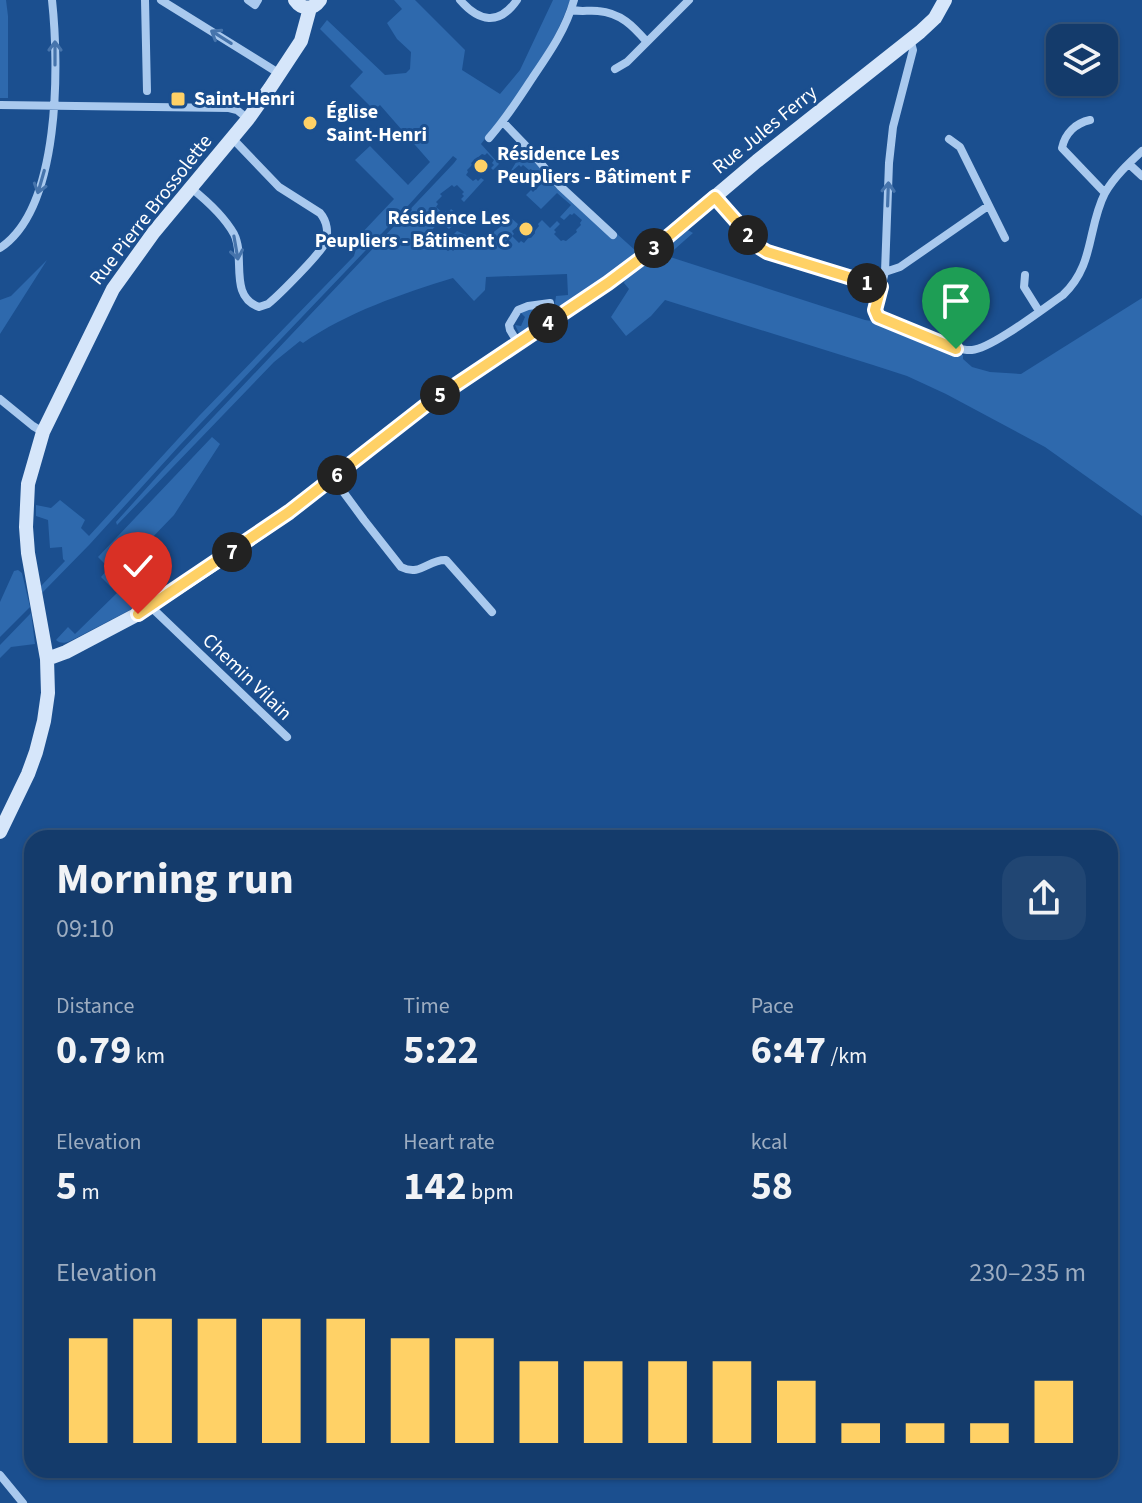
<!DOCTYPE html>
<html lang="en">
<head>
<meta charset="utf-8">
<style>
  :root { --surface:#143b6b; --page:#214673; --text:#f1f3f6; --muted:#9dadc1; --line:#33557e; --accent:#ffd166 }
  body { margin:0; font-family:"Source Sans 3",sans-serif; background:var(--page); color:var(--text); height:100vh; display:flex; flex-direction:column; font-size:30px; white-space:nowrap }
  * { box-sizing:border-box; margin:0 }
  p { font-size:26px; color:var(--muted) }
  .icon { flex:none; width:44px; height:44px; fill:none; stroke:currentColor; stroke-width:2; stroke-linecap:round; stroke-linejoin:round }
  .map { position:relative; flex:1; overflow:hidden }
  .side { position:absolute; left:24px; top:830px; width:1094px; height:648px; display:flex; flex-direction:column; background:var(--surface); border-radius:24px; box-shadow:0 2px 6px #0004,0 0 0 2px var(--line) }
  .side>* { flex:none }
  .tools { position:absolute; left:1046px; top:24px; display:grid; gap:16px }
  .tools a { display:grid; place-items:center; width:72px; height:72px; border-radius:16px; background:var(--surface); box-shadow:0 2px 6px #0004,0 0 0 2px var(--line); font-size:40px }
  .pin { position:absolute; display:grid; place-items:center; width:68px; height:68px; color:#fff; margin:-82px -34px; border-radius:50% 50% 50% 0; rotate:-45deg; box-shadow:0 0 8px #0007 }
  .pin .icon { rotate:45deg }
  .km { position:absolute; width:40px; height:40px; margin:-20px; border-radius:50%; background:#222; color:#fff; font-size:22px; line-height:40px; text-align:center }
  .round { display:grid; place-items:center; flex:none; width:84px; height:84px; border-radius:24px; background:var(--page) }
  .overview { display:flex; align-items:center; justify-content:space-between; height:136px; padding:0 32px }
  h1 { font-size:44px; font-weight:700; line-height:60px }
  .stats { display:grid; grid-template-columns:repeat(3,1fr); gap:12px; height:136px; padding:8px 32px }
  .stats div { display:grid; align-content:center }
  .stats b { font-size:40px; font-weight:700 }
  .stats small { font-size:22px; font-weight:400 }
  .stats p { font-size:22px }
  .chart { height:224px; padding:16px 32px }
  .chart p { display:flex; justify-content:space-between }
  .chart svg { width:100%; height:144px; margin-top:8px; stroke:var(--accent); stroke-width:6 }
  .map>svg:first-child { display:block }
  .green { fill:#2e69ad }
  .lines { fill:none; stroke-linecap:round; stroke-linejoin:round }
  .street { stroke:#a9c9ee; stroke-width:8 }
  .secondary { stroke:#d6e6fa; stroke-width:14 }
  .oneway { stroke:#4674ac }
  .route-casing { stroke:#fff; stroke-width:16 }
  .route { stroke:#ffd166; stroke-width:10 }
  .poi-dot { fill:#ffd166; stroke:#1b4f8f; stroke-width:3 }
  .labels { text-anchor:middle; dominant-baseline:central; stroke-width:6; stroke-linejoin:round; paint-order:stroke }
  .poi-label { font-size:20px; font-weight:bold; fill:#fff; stroke:#1b4f8f; text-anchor:start }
  .street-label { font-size:20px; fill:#fff; stroke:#1b4f8f }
</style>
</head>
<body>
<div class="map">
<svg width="1142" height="1503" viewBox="0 0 1142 1503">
  <rect width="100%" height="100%" fill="#1b4f8f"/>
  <!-- green -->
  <path class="green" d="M 0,0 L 6,0 L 8,16 L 8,98 L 0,98 Z
    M 394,0 L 415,0 L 465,50 L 462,70 L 500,94 L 520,70 L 553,0 L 570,0 C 552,53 515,100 481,144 L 499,164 L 493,170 L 491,168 L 494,165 L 492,163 L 494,160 L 487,153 L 485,155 L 482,154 L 471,163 L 472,165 L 467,170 L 468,172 L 466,175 L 473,181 L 476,179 L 478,181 L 481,178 L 484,180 L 464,202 L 461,199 L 464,196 L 462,194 L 464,192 L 457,185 L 454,187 L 452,185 L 440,194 L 442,196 L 436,202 L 438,204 L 436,207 L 443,213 L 446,211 L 448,213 L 451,209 L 455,212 L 453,215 L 459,220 L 449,229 L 443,224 L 441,225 L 438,223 L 432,230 L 434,233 L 432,235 L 437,240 L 436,242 L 448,251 L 451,249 L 453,251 L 460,244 L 458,242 L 459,239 L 454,234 L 457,231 C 481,243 493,236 510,217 L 519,225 L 512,231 L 514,234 L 512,236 L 519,243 L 521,241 L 524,243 L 529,237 L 531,238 L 535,233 L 534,232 L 539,226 L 538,224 L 542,220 L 550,228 L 557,221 L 560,224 L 554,230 L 556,232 L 554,234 L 561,241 L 563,240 L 566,241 L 577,232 L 576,230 L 581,225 L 580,223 L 582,220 L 574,213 L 572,215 L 570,214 L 564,220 L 560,217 L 571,205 L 557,193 L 541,209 L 526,195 L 531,190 L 533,192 L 540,185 L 538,183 L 540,181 L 531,169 L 529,170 L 523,165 L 521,167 L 519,165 L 512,171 L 514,174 L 507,180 L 509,174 L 518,159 L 518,157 L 526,148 L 612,237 L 616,233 L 637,252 L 627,262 L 520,335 L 515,325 L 521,326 L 525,317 L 521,313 L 524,310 L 550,306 L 555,303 L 556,296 L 568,295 L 567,274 L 486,277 L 485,290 L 474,301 L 453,278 C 401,294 348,312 303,343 L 300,341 L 274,362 L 117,525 L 116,522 L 161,472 L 454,163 L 457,159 L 453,156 L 406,208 L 179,446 L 90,544 L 42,593 L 41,586 L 65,561 L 63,559 L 62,547 L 50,548 L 48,520 L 36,516 L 36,505 L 51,508 L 60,500 L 85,520 L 81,528 L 89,536 L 199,416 L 354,256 L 359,236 L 394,199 L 355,160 L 370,146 L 408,185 L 430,162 L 380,105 L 374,110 L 350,86 L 363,72 L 320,29 L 327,20 L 385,75 L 406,73 L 410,69 L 411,52 L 397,39 L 387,23 L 402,9 Z
    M 686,229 L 693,233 L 667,256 L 865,320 L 877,322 L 963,355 L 963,359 L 972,367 L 990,372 L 1021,374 L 1142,298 L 1142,516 L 1045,447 L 946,394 L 907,376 L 873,365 L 665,300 L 651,316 L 626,336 L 611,317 L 629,289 L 624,283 L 625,279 Z
    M 47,260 L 0,334 L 0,300 L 11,296 Z
    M 212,437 L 220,444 L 174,515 L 123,568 L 153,598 L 78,637 C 70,641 63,646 56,640 L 68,627 L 75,634 L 117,593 L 101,577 L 109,568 L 98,557 Z
    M 14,571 L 18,570 L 22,573 L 30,607 L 0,637 L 0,602 Z
    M 31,613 L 35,644 L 11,647 L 0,658 L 0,645 Z"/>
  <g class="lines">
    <!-- street -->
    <path class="street" d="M 145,0 L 147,91
      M 161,0 L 280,74
      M 248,0 L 255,5 L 258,0
      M 460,0 C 479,22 499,26 517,0
      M 572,10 C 581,12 589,10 598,11 C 621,13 633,26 647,42
      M 910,39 L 913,50 L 893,127 L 889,163 L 885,272 L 875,310 L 878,317 L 883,319 C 902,327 953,352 972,350 C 991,349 1044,308 1063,295 C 1095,265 1087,228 1105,193 C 1114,177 1129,163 1142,151
      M 615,69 L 627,62 L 689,0
      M 0,105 L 229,108 L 237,110 L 248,119
      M 1090,120 C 1076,123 1065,133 1062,148 L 1105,193
      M 503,122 L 527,147 L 560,186 L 613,235
      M 489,138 C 506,119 519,98 533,77 C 550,52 566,29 574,0
      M 949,139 L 960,147 L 1005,238
      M 1129,164 L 1142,176
      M 191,188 C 206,200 224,216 234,234 C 246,257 228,296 259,307 L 268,304 C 279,295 320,254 325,243 C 329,233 327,221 320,213 L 279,187 L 232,138
      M 715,197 L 759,247 L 767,252 L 881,287
      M 0,248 C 61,208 59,64 52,0
      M 885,272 L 900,267 L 988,206
      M 1025,275 L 1024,287 L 1039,311
      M 518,343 L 510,330 L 509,325 L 518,310 L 528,306 L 550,303
      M 0,399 L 33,426 L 43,432
      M 333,478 L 364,520 L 401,567 C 421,577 428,559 446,560 L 492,612
      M 151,607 L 287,737
      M 0,1475 L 23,1503"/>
    <!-- secondary -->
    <path class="secondary" d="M 295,0 C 302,10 313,10 320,0
      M 47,659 L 66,652 L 138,614 L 219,561 L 289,512 L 426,405 L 608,283 L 652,250 L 757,161 L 920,32 L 935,18 L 945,0
      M 0,832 L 28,774 L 36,752 L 44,721 L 48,693 L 47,659 L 28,553 L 26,527 L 28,484 L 43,432 L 113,289 L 154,232 L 248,119 L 270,88 L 301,41 L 310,8"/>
  </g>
  <!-- one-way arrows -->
  <defs><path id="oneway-shaft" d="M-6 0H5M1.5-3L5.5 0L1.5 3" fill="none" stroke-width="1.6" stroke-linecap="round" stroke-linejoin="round" transform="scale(2)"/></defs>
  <g class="oneway">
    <use href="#oneway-shaft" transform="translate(221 37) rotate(-148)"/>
    <use href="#oneway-shaft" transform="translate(55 53) rotate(-90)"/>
    <use href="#oneway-shaft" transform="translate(41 182) rotate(106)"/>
    <use href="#oneway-shaft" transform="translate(888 194) rotate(-88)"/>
    <use href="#oneway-shaft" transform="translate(236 248) rotate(80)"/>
  </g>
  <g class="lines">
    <defs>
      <path id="route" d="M 138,614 L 289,512 L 426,405 L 608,283 L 652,250 L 715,197 L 759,247 L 767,252 L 881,287 L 875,310 L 878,317 L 956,349"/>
    </defs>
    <!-- route casing -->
    <use href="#route" class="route-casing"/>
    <!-- route -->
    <use href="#route" class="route"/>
  </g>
  <!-- markers -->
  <g class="poi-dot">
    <rect x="170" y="91" width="16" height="16" rx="4"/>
    <circle cx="310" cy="123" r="8"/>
    <circle cx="481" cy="166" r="8"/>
    <circle cx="526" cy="229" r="8"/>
  </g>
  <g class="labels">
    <!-- poi labels -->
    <g class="poi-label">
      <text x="194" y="99">Saint-Henri</text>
      <text x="326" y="112">Église<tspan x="326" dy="23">Saint-Henri</tspan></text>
      <text x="497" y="154">Résidence Les<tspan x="497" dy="23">Peupliers - Bâtiment F</tspan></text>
      <text x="510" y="218" text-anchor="end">Résidence Les<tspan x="510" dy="23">Peupliers - Bâtiment C</tspan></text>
    </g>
    <!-- street labels -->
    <g class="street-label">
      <text transform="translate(765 130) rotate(-39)">Rue Jules Ferry</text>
      <text transform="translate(151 210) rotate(-52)">Rue Pierre Brossolette</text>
      <text transform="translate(247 677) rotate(44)">Chemin Vilain</text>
    </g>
  </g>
</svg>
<div class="tools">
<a><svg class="icon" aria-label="layers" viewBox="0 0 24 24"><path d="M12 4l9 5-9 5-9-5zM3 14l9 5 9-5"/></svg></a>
</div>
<div class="pin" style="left:956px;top:349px;background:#1e9e55"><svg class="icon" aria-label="arrive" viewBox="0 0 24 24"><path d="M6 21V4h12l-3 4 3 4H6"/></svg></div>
<div class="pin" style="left:138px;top:614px;background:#d93025"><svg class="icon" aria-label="check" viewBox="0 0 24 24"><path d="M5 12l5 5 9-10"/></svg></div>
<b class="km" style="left:867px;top:283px">1</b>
<b class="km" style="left:748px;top:235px">2</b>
<b class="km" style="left:654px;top:248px">3</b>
<b class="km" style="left:548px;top:323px">4</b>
<b class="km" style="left:440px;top:395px">5</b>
<b class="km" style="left:337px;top:475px">6</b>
<b class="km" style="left:232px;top:552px">7</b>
<section class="side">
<div class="overview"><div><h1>Morning run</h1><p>09:10</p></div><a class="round"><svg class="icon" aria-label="share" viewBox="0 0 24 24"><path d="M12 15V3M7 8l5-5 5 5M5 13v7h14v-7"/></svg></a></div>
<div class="stats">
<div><p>Distance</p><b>0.79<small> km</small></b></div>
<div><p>Time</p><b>5:22</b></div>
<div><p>Pace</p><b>6:47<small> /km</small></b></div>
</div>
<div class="stats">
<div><p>Elevation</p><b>5<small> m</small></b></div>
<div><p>Heart rate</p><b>142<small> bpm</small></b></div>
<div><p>kcal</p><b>58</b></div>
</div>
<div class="chart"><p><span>Elevation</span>230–235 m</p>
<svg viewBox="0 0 160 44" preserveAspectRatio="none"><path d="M5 44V12M15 44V6M25 44V6M35 44V6M45 44V6M55 44V12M65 44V12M75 44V19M85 44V19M95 44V19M105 44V19M115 44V25M125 44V38M135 44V38M145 44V38M155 44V25"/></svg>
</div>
</section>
</div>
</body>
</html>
